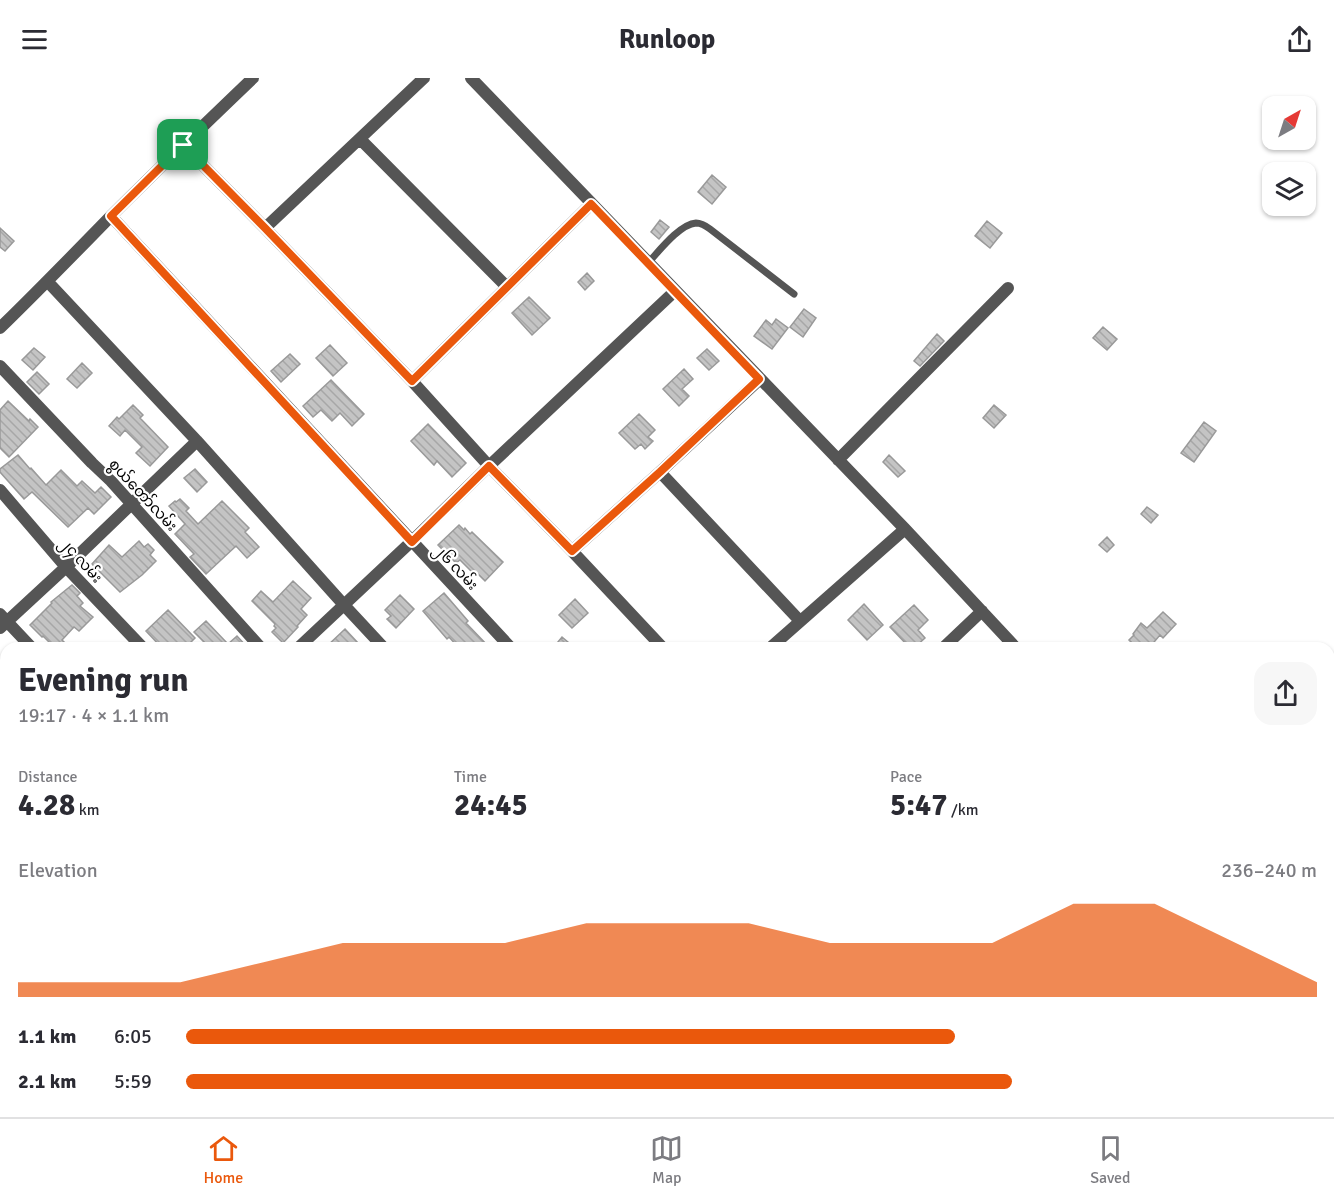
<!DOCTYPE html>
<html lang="en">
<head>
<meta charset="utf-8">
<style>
  :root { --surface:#fff; --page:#f7f7f7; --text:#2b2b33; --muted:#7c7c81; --line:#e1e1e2; --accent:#ea580c }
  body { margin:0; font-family:Signika,"Noto Sans Myanmar",sans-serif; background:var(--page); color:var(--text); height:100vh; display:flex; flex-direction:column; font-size:22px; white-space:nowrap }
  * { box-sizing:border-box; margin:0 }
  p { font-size:20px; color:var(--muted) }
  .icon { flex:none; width:33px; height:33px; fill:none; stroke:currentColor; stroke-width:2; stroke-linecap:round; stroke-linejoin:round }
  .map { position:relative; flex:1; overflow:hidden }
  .details { position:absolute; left:0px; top:564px; width:1335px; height:476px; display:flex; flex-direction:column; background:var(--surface); border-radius:18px 18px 0 0; box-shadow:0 2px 4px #0004 }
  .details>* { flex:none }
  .needle { width:39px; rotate:39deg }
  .controls { position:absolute; left:1262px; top:18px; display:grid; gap:12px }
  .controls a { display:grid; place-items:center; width:54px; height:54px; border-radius:12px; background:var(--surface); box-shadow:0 2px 4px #0004; font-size:30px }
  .pin { position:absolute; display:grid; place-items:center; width:51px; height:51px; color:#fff; margin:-26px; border-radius:12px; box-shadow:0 3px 9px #0006 }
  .round { display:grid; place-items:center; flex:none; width:63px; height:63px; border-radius:18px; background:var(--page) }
  .headline { display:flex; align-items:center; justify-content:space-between; height:102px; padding:0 18px }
  h1 { font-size:33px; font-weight:800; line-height:45px }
  .stats { display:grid; grid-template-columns:repeat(3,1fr); gap:9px; height:102px; padding:6px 18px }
  .stats div { display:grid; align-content:center }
  .stats b { font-size:30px; font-weight:800 }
  .stats small { font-size:16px; font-weight:400 }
  .stats p { font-size:16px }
  .chart { height:168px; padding:12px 18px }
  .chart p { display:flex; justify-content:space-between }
  .chart svg { width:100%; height:108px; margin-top:6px; fill:var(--accent); opacity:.7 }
  ul { padding:0 18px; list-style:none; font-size:20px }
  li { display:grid; grid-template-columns:96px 72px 1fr; align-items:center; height:45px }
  li i { height:15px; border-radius:8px; background:var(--accent) }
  header { display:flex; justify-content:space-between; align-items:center; height:78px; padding:0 18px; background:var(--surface); font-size:27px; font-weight:800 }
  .menu { display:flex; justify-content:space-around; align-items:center; height:84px; border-top:2px solid var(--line); background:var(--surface); font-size:16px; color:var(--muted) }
  .menu a { display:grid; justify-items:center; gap:3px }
  .menu .on { color:var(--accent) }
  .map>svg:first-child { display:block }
  .building { fill:url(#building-back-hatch); stroke:#999; stroke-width:1.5 }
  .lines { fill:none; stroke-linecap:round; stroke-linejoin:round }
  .primary-casing { stroke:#dbdbdb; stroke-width:18 }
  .service { stroke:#555; stroke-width:7 }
  .minor { stroke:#555; stroke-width:12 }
  .primary { stroke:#000; stroke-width:15 }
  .route-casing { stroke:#fff; stroke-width:12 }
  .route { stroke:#ea580c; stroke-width:8 }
  .labels { text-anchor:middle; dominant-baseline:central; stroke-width:4.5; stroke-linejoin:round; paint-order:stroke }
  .street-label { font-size:15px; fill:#000; stroke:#fff }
</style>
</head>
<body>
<header><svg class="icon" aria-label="menu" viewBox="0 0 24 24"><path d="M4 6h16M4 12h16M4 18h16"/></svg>Runloop<svg class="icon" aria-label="share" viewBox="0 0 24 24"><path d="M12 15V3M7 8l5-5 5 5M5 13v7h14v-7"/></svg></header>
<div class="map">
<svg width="1334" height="1039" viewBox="0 0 1334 1039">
  <defs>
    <pattern id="building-back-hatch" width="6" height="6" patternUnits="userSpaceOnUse" patternTransform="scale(1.5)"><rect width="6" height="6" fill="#c4c4c4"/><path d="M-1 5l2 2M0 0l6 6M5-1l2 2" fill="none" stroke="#a7a7a7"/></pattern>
  </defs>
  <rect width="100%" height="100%" fill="#fff"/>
  <!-- building -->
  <path class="building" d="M 712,97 L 726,109 L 712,126 L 698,114 Z
    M 660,142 L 669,149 L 659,161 L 651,154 Z
    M 987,143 L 1002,155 L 990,170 L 975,158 Z
    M 0,150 L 14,163 L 5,173 L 0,169 Z
    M 587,195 L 594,203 L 585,212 L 578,204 Z
    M 529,219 L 550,240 L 532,257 L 512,235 Z
    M 804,231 L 816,240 L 803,259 L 790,249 Z
    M 776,241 L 788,250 L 772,271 L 754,258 L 766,242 L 772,247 Z
    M 1103,249 L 1117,261 L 1107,272 L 1093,260 Z
    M 937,256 L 944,263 L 920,288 L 914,283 Z
    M 330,267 L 347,285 L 333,298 L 316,280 Z
    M 34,270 L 45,279 L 33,292 L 22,282 Z
    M 707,271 L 719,283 L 709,292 L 697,280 Z
    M 290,276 L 300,286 L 281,304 L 271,293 Z
    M 82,285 L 92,295 L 77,310 L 67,301 Z
    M 684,291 L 693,301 L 682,311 L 689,318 L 679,328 L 663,311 Z
    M 37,294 L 49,306 L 39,316 L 27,304 Z
    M 331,302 L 364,336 L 352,348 L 340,335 L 332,343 L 321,332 L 313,339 L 303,328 Z
    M 8,323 L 29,343 L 30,341 L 38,349 L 9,379 L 0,370 L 0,332 Z
    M 133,327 L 143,337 L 140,340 L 168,369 L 150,388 L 136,375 L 142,369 L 125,352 L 120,358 L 109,348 L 117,339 L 119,341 Z
    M 994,327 L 1006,337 L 994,350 L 983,340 Z
    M 639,336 L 655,352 L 648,359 L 653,363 L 645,371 L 641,366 L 635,371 L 619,355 Z
    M 1204,344 L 1216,353 L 1194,384 L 1181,375 Z
    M 428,346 L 466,385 L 452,399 L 437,383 L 434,387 L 411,363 Z
    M 18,377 L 30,391 L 31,390 L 46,407 L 61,392 L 77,408 L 82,403 L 95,415 L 101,409 L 111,419 L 94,436 L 88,430 L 68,449 L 32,414 L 24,421 L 0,394 L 0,391 Z
    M 889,377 L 905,393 L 898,399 L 883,384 Z
    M 195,391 L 207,404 L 197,414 L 184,400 Z
    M 180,421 L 189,430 L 186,433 L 198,446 L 222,423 L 249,450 L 245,454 L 259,469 L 247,480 L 236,468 L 206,496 L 190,479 L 194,476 L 175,456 L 185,446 L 169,428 L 175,423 L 176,424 Z
    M 1147,429 L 1158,437 L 1151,445 L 1141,436 Z
    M 459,447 L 464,452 L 465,450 L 470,456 L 472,454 L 503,484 L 485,503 L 478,496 L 476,498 L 460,482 L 456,485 L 438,467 Z
    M 1107,459 L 1114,467 L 1107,474 L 1099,467 Z
    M 139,463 L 144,469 L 148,466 L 154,472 L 150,477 L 156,483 L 142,497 L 120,514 L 92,486 L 109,467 L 122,479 Z
    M 293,503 L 311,520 L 301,531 L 307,537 L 297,548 L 298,549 L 283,565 L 272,554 L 276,550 L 274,548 L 275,546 L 252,523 L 261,513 L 273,524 Z
    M 72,507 L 80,515 L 77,518 L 83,525 L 80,528 L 93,539 L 79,553 L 74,549 L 62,562 L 70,570 L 55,570 L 43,558 L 42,559 L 30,547 L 52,525 L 51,524 Z
    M 444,515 L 468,543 L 466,545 L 490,570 L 459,570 L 449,559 L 447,561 L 423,533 Z
    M 400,517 L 414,531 L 396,550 L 387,541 L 391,538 L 385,532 Z
    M 575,521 L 588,535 L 572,550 L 559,537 Z
    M 864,526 L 883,547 L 867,562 L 848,542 Z
    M 914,527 L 928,542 L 918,552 L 925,560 L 914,570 L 910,570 L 890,549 Z
    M 168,532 L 195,560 L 185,570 L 162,570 L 146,553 Z
    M 1163,534 L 1176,546 L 1163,560 L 1160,557 L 1149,570 L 1137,570 L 1129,562 L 1134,557 L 1133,556 L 1141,545 L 1147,550 Z
    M 206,543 L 228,566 L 237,558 L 248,570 L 210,570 L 194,554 Z
    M 345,551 L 358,565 L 352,570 L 325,570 Z
    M 562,559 L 575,570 L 553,570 Z"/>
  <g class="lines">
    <defs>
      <path id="primary" d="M 0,750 L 6,756
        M 0,828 L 6,835
        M 193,1034 L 199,1039
        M 271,1034 L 276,1039"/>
    </defs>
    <!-- primary casing -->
    <use href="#primary" class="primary-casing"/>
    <!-- service -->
    <path class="service" d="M 648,185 C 659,173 680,146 696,145 C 701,145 706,148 710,151 L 794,216
      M 324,1034 L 329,1039"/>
    <!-- minor -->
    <path class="minor" d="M 471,0 L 905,451 L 1016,570
      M 360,61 L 507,209
      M 183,67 L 265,150 L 412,303 L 489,388 L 572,473 L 663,570
      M 111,138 L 511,570
      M 265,150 L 424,0
      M 48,204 L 197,363 L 344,527 L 384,570
      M 0,250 C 38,213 75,175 112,137 C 158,91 206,45 253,0
      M 0,288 L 92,385 L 111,403 L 261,570
      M 412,303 L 591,126
      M 838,382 L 1008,210
      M 660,394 L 800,543
      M 0,412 L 66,489 L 143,570
      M 572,473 L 660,394 L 760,301
      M 0,536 L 32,570
      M 0,550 L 66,489 L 197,363
      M 298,570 L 412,463 L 489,388 L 675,213
      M 770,570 L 905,451
      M 943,570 L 982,533
      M 0,848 L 6,842
      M 1329,911 L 1334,916
      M 464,1034 L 469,1039
      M 591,1034 L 596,1039
      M 699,1034 L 704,1039
      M 825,1034 L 830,1039
      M 942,1034 L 947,1039
      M 1180,1034 L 1185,1039
      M 127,1039 L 133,1034
      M 447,1039 L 453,1034
      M 781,1039 L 787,1034
      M 1111,1039 L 1117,1034"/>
    <!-- primary -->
    <use href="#primary" class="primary"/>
  </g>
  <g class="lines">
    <defs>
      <path id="route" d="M 183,67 L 265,150 L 412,303 L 591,126 L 759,301 L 660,394 L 572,473 L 489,388 L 412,464 L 111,138 Z"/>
    </defs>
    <!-- route casing -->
    <use href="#route" class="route-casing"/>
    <!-- route -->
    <use href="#route" class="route"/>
  </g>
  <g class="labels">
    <!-- street labels -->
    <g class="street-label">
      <text transform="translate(143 417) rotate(47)">စွယ်တော်လမ်း</text>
      <text transform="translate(81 482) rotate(48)">၂၄ လမ်း</text>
      <text transform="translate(456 489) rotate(47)">၂၆ လမ်း</text>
    </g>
  </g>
</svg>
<div class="controls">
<a><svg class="needle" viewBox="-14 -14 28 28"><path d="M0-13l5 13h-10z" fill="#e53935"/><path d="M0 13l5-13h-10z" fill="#7c7c81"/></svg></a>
<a><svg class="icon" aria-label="layers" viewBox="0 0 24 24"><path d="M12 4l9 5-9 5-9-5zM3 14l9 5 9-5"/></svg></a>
</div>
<div class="pin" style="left:183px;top:67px;background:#1e9e55"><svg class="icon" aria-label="arrive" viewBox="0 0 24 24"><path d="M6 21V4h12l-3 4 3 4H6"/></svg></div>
<section class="details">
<div class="headline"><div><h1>Evening run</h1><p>19:17 · 4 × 1.1 km</p></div><a class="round"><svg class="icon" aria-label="share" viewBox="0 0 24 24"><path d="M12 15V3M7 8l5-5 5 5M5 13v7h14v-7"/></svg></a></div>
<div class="stats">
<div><p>Distance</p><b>4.28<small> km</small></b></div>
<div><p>Time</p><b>24:45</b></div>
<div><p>Pace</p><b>5:47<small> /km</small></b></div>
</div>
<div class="chart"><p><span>Elevation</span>236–240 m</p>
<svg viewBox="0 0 160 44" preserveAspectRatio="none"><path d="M0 44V38L10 38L20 38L30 30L40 22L50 22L60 22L70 14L80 14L90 14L100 22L110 22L120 22L130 6L140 6L150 22L160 38V44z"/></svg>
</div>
<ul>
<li><b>1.1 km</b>6:05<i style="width:68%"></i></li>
<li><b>2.1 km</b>5:59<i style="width:73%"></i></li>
</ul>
</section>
</div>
<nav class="menu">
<a class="on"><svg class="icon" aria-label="home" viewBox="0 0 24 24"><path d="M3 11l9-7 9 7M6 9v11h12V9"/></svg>Home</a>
<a><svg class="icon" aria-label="map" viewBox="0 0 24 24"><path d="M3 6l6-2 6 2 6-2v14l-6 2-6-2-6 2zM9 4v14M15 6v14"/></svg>Map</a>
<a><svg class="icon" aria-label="saved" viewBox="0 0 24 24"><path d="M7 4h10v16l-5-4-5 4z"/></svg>Saved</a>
</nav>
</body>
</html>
